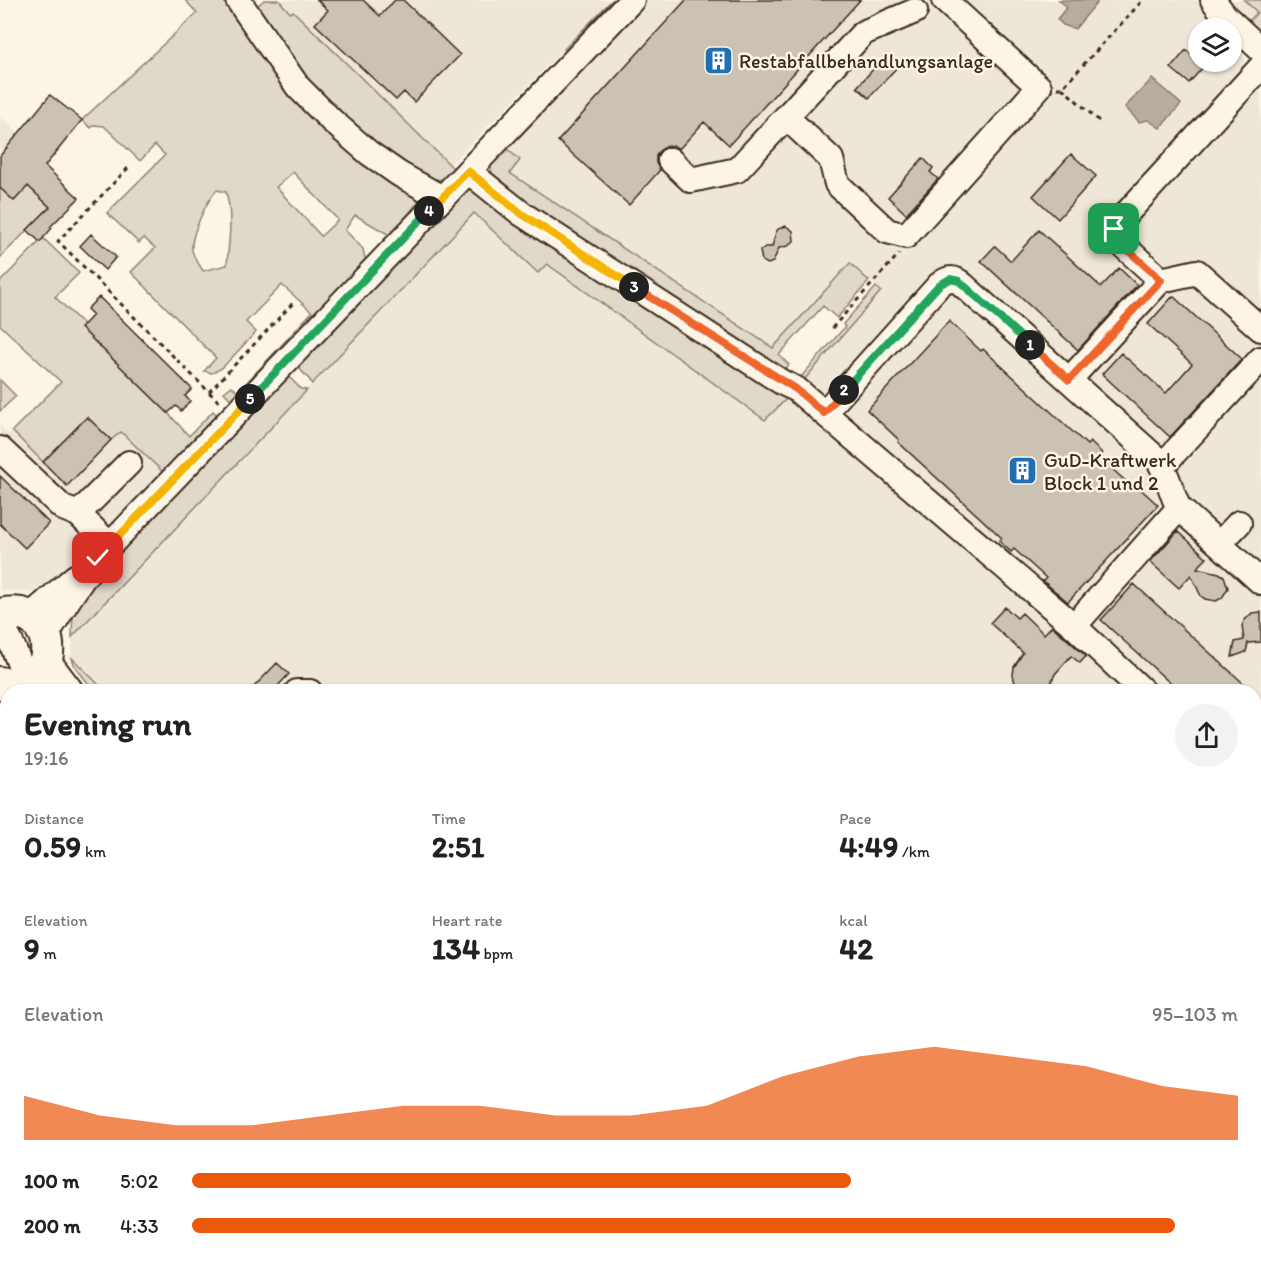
<!DOCTYPE html>
<html lang="en">
<head>
<meta charset="utf-8">
<style>
  :root { --surface:#fff; --page:#f2f2f2; --text:#222; --muted:#767676; --accent:#ea580c }
  body { margin:0; font-family:Itim,sans-serif; background:var(--page); color:var(--text); height:100vh; display:flex; flex-direction:column; font-size:22px; white-space:nowrap }
  * { box-sizing:border-box; margin:0 }
  p { font-size:20px; color:var(--muted) }
  .icon { flex:none; width:33px; height:33px; fill:none; stroke:currentColor; stroke-width:2; stroke-linecap:round; stroke-linejoin:round }
  .map { position:relative; flex:1; overflow:hidden }
  .panel { position:absolute; left:0px; top:684px; width:1262px; height:578px; display:flex; flex-direction:column; background:var(--surface); border-radius:24px 24px 0 0; box-shadow:0 2px 4px #0004 }
  .panel>* { flex:none }
  .controls { position:absolute; left:1188px; top:18px; display:grid; gap:12px }
  .controls a { display:grid; place-items:center; width:54px; height:54px; border-radius:50%; background:var(--surface); box-shadow:0 2px 4px #0004; font-size:30px }
  .pin { position:absolute; display:grid; place-items:center; width:51px; height:51px; color:#fff; margin:-26px; border-radius:12px; box-shadow:0 3px 9px #0006 }
  .km { position:absolute; width:30px; height:30px; margin:-15px; border-radius:50%; background:#222; color:#fff; font-size:16px; line-height:30px; text-align:center }
  .round { display:grid; place-items:center; flex:none; width:63px; height:63px; border-radius:32px; background:var(--page) }
  .overview { display:flex; align-items:center; justify-content:space-between; height:102px; padding:0 24px }
  h1 { font-size:33px; font-weight:700; line-height:45px }
  .metrics { display:grid; grid-template-columns:repeat(3,1fr); gap:9px; height:102px; padding:6px 24px }
  .metrics div { display:grid; align-content:center }
  .metrics b { font-size:30px; font-weight:700 }
  .metrics small { font-size:16px; font-weight:400 }
  .metrics p { font-size:16px }
  .chart { height:168px; padding:12px 24px }
  .chart p { display:flex; justify-content:space-between }
  .chart svg { width:100%; height:108px; margin-top:6px; fill:var(--accent); opacity:.7 }
  ul { padding:0 24px; list-style:none; font-size:20px }
  li { display:grid; grid-template-columns:96px 72px 1fr; align-items:center; height:45px }
  li i { height:15px; border-radius:8px; background:var(--accent) }
  .map>svg:first-child { display:block }
  .built { fill:#eee6d6 }
  .green { fill:#e0d8c8; stroke:#8e8173; stroke-width:1.5; fill-rule:evenodd }
  .water { fill:#b7ad9e; stroke:#85796b; stroke-width:1.5 }
  .building { fill:#ccc2b3; stroke:#3b2a1e; stroke-width:1.5 }
  .lines { fill:none; stroke-linecap:round; stroke-linejoin:round }
  .minor-casing { stroke:#3b2a1e; stroke-width:28 }
  .major-casing { stroke:#3b2a1e; stroke-width:36 }
  .path { stroke:#3b2a1e; stroke-width:3; stroke-dasharray:4.5 4.5; stroke-linecap:butt }
  .minor { stroke:#fcf5e5; stroke-width:24 }
  .major { stroke:#fcf5e5; stroke-width:32 }
  .split-1-casing { stroke:#fff; stroke-width:12 }
  .split-2-casing { stroke:#fff; stroke-width:12 }
  .split-3-casing { stroke:#fff; stroke-width:12 }
  .split-4-casing { stroke:#fff; stroke-width:12 }
  .split-5-casing { stroke:#fff; stroke-width:12 }
  .split-6-casing { stroke:#fff; stroke-width:12 }
  .split-1 { stroke:#f0652b; stroke-width:8 }
  .split-2 { stroke:#22a559; stroke-width:8 }
  .split-3 { stroke:#f0652b; stroke-width:8 }
  .split-4 { stroke:#f5b400; stroke-width:8 }
  .split-5 { stroke:#22a559; stroke-width:8 }
  .split-6 { stroke:#f5b400; stroke-width:8 }
  .labels { text-anchor:middle; dominant-baseline:central; stroke-width:5; stroke-linejoin:round; paint-order:stroke }
  .poi-label { font-size:20px; fill:#3b2a1e; stroke:#fcf5e5; text-anchor:start }
</style>
</head>
<body>
<div class="map">
<svg width="1261" height="1261" viewBox="0 0 1261 1261">
  <rect width="100%" height="100%" fill="#fcf5e5"/>
  <filter id="ink" filterUnits="userSpaceOnUse"><feTurbulence type="fractalNoise" baseFrequency=".0167" numOctaves="2"/><feDisplacementMap in="SourceGraphic" scale="12" xChannelSelector="R" yChannelSelector="G"/><feConvolveMatrix kernelMatrix="1 2 1 2 8 2 1 2 1" color-interpolation-filters="sRGB"/></filter>
  <g filter="url(#ink)">
    <!-- built -->
    <path class="built" d="M 279,0 L 612,0 L 450,165 L 293,12 L 290,14 Z
      M 644,0 L 1244,0 L 1258,12 L 1232,40 L 1232,28 L 1198,28 L 1198,62 L 1232,62 L 1232,42 L 1246,59 L 1242,66 L 1261,84 L 1261,1261 L 1203,1261 L 1200,1254 L 1254,1254 L 1254,692 L 105,692 L 72,658 L 72,637 L 474,212 L 538,273 L 547,264 L 765,420 L 796,389 L 881,291 L 849,263 L 774,349 L 510,173 L 520,160 L 504,145 Z
      M 0,117 L 19,133 L 0,156 Z
      M 87,417 L 111,440 L 120,432 L 164,473 L 62,578 L 44,593 L 0,590 L 0,425 L 9,434 L 12,431 L 43,462 Z
      M 128,1254 L 470,1254 L 476,1261 L 136,1261 Z
      M 664,1254 L 885,1254 L 892,1261 L 667,1261 Z
      M 923,1254 L 1129,1254 L 1122,1261 L 930,1261 Z"/>
    <!-- green -->
    <path class="green" d="M 185,0 L 234,0 L 240,14 L 415,192 L 418,202 L 391,236 L 355,215 L 345,230 L 363,249 L 366,263 L 233,402 L 224,392 L 232,386 L 238,392 L 312,312 L 282,285 L 246,322 L 256,332 L 222,368 L 212,373 L 204,371 L 216,358 L 131,272 L 155,248 L 144,238 L 139,243 L 107,213 L 165,155 L 155,145 L 140,161 L 104,126 L 94,125 L 91,128 L 82,120 L 197,13 ZM 293,172 L 338,220 L 321,236 L 276,187 ZM 217,190 L 226,192 C 233,216 229,240 227,265 L 203,271 C 200,265 193,257 192,250 C 190,236 207,200 217,190 Z
      M 264,0 L 279,0 L 290,13 L 293,11 L 455,170 L 445,180 L 426,178 L 365,138 L 304,78 L 254,9 Z
      M 612,0 L 623,0 L 567,53 L 564,49 Z
      M 1244,0 L 1261,0 L 1261,30 L 1258,34 L 1247,24 L 1257,12 Z
      M 507,149 L 520,160 L 510,173 L 773,348 L 850,263 L 869,281 L 837,318 L 823,306 L 779,355 L 789,365 L 783,371 L 530,208 L 492,175 L 491,166 Z
      M 28,186 L 50,207 L 0,258 L 0,188 L 14,201 Z
      M 467,187 L 475,187 L 788,397 L 765,420 L 547,264 L 538,273 L 474,213 L 312,384 C 308,375 299,372 296,362 Z
      M 43,238 L 79,273 L 55,297 L 84,325 L 81,328 L 168,413 L 189,436 L 213,411 L 219,417 L 164,473 L 121,432 L 111,440 L 87,417 L 43,462 L 12,431 L 61,382 L 0,325 L 0,282 Z
      M 876,287 L 881,291 L 804,380 L 800,378 L 845,327 L 843,324 Z
      M 288,376 L 301,389 L 307,390 L 72,637 L 73,607 L 104,563 Z
      M 0,380 L 16,396 L 0,411 Z
      M 72,658 L 105,691 L 94,691 L 74,665 Z
      M 0,717 L 8,717 L 8,1254 L 129,1254 L 136,1261 L 0,1261 Z
      M 470,1254 L 602,1254 L 595,1261 L 476,1261 Z
      M 999,1254 L 1129,1254 L 1122,1261 L 992,1261 Z"/>
    <!-- water -->
    <path class="water" d="M 1059,0 L 1099,0 L 1075,29 L 1063,25 L 1057,19 L 1067,7 Z
      M 1152,79 L 1181,104 L 1160,128 L 1148,120 L 1139,122 L 1125,107 Z"/>
    <!-- building -->
    <path class="building" d="M 317,0 L 363,0 L 380,16 L 395,0 L 403,0 L 460,55 L 414,102 L 404,92 L 396,100 L 315,24 L 328,10 Z
      M 686,0 L 860,0 L 729,145 L 704,122 L 679,149 L 674,146 L 667,146 L 659,151 L 656,156 L 656,163 L 660,170 L 629,205 L 558,141 Z
      M 1186,50 L 1204,66 L 1189,83 L 1171,68 Z
      M 886,55 L 898,66 L 869,98 L 857,87 Z
      M 50,95 L 82,120 L 45,166 L 79,198 L 50,227 L 52,228 L 40,242 L 27,230 L 50,207 L 28,186 L 14,201 L 0,188 L 0,156 Z
      M 1071,154 L 1096,176 L 1058,219 L 1033,196 Z
      M 923,158 L 933,168 L 930,172 L 938,179 L 906,214 L 888,197 Z
      M 786,226 L 793,231 L 794,241 L 788,246 L 779,248 L 773,262 L 768,264 L 762,261 L 760,251 L 765,247 L 772,247 L 776,232 L 778,229 Z
      M 1039,230 L 1101,287 L 1119,268 L 1137,285 L 1078,350 L 981,261 L 995,246 L 1011,261 Z
      M 91,234 L 116,257 L 105,270 L 80,246 Z
      M 1173,296 L 1242,359 L 1170,437 L 1102,374 L 1121,353 L 1166,393 L 1192,364 L 1148,324 Z
      M 99,297 L 192,389 L 185,396 L 190,401 L 181,411 L 176,406 L 168,413 L 81,328 L 93,315 L 87,309 Z
      M 949,321 L 981,351 L 983,349 L 1087,445 L 1090,442 L 1102,453 L 1099,457 L 1131,486 L 1134,483 L 1158,505 L 1068,602 L 1043,581 L 1046,578 L 1014,549 L 1011,552 L 999,541 L 1002,538 L 898,442 L 899,440 L 867,410 Z
      M 87,417 L 111,440 L 67,486 L 43,462 Z
      M 0,476 L 49,523 L 25,548 L 0,524 Z
      M 1178,531 L 1207,558 L 1197,568 L 1219,573 L 1224,576 L 1228,588 L 1222,598 L 1216,601 L 1205,599 L 1201,596 L 1191,575 L 1179,588 L 1150,562 Z
      M 1134,584 L 1253,692 L 1180,692 L 1101,620 Z
      M 1005,607 L 1017,618 L 1022,613 L 1044,634 L 1052,626 L 1086,656 L 1080,663 L 1071,656 L 1055,674 L 1050,685 L 1044,692 L 1021,690 L 1015,683 L 1013,675 L 1014,667 L 1023,653 L 990,623 Z
      M 1261,612 L 1261,642 L 1248,643 L 1246,652 L 1232,657 L 1235,642 L 1244,640 L 1242,626 L 1244,621 L 1252,613 Z
      M 277,663 L 289,674 L 272,692 L 249,692 Z"/>
    <g class="lines">
      <defs>
        <path id="minor" d="M 238,0 L 298,87 L 331,120 L 369,153 L 399,174 L 442,198
          M 1213,0 L 1226,17 L 1261,50
          M 915,11 L 863,33 L 786,117 L 831,159 L 837,184 L 887,231 L 906,236 L 1039,87 L 944,0
          M 670,160 L 691,180 L 737,170 L 786,117
          M 468,171 L 522,214 L 783,383 L 796,389 L 1074,626 L 1144,692
          M 1161,280 L 1118,241 L 1114,235 L 1115,226 L 1261,67
          M 1069,380 L 1161,280 L 1197,272 L 1261,329
          M 824,413 L 939,285 C 948,277 955,277 963,285 L 1158,460 C 1169,475 1170,492 1179,508 L 1074,626
          M 0,449 L 63,508 L 78,514 L 110,545
          M 1162,466 L 1261,359
          M 1179,508 L 1219,544 L 1239,523
          M 78,514 L 129,463
          M 1219,544 L 1261,582
          M 29,617 L 75,577
          M 0,620 L 13,647 L 27,682
          M 46,636 C 65,604 85,572 110,545 L 632,0
          M 297,692 L 310,692
          M 1254,793 L 1261,800
          M 407,1254 L 412,1261
          M 906,1254 L 913,1261"/>
        <path id="major" d="M 0,615 C 64,599 62,700 0,683
          M 45,663 L 67,692
          M 623,1254 L 631,1261"/>
      </defs>
      <!-- minor casing -->
      <use href="#minor" class="minor-casing"/>
      <!-- major casing -->
      <use href="#major" class="major-casing"/>
      <!-- path -->
      <path class="path" d="M 1057,88 L 1062,88 L 1143,0
        M 1062,88 L 1098,120 L 1094,124
        M 128,168 L 58,241 L 219,402
        M 832,328 L 899,254
        M 209,392 L 293,303
        M 0,711 L 8,711
        M 554,1254 L 555,1261
        M 574,1254 L 581,1261"/>
      <!-- minor -->
      <use href="#minor" class="minor"/>
      <!-- major -->
      <use href="#major" class="major"/>
    </g>
  </g>
  <g class="lines" filter="url(#ink)">
    <defs>
      <path id="split-1" d="M 1030,345 L 1069,380 L 1161,280 L 1118,241 L 1114,235 L 1114,229"/>
      <path id="split-2" d="M 844,390 L 939,285 L 950,279 L 959,281 L 1030,345"/>
      <path id="split-3" d="M 634,287 L 796,389 L 824,413 L 844,390"/>
      <path id="split-4" d="M 429,211 L 468,171 L 522,214 L 634,287"/>
      <path id="split-5" d="M 250,399 L 429,211"/>
      <path id="split-6" d="M 98,558 L 250,399"/>
    </defs>
    <!-- split-1 casing -->
    <use href="#split-1" class="split-1-casing"/>
    <!-- split-2 casing -->
    <use href="#split-2" class="split-2-casing"/>
    <!-- split-3 casing -->
    <use href="#split-3" class="split-3-casing"/>
    <!-- split-4 casing -->
    <use href="#split-4" class="split-4-casing"/>
    <!-- split-5 casing -->
    <use href="#split-5" class="split-5-casing"/>
    <!-- split-6 casing -->
    <use href="#split-6" class="split-6-casing"/>
    <!-- split-1 -->
    <use href="#split-1" class="split-1"/>
    <!-- split-2 -->
    <use href="#split-2" class="split-2"/>
    <!-- split-3 -->
    <use href="#split-3" class="split-3"/>
    <!-- split-4 -->
    <use href="#split-4" class="split-4"/>
    <!-- split-5 -->
    <use href="#split-5" class="split-5"/>
    <!-- split-6 -->
    <use href="#split-6" class="split-6"/>
  </g>
  <!-- icons -->
  <defs>
    <symbol id="building-square" viewBox="-11 -11 22 22"><rect x="-9" y="-9" width="18" height="18" rx="4" fill="#1f6fb2" stroke="#fcf5e5"/><path d="M-4-6H4V6H1V3H-1V6H-4ZM-2.5-4.3h1.7v1.8h-1.7ZM.8-4.3h1.7v1.8H.8ZM-2.5-1h1.7V.8h-1.7ZM.8-1h1.7V.8H.8Z" fill="#fff"/></symbol>
  </defs>
  <g fill-rule="evenodd">
    <use href="#building-square" x="702" y="44" width="33" height="33"/>
    <use href="#building-square" x="1006" y="454" width="33" height="33"/>
  </g>
  <g class="labels">
    <!-- poi labels -->
    <g class="poi-label">
      <text x="739" y="61">Restabfallbehandlungsanlage</text>
      <text x="1044" y="460">GuD-Kraftwerk<tspan x="1044" dy="23">Block 1 und 2</tspan></text>
    </g>
  </g>
</svg>
<div class="controls">
<a><svg class="icon" aria-label="layers" viewBox="0 0 24 24"><path d="M12 4l9 5-9 5-9-5zM3 14l9 5 9-5"/></svg></a>
</div>
<div class="pin" style="left:1114px;top:229px;background:#1e9e55"><svg class="icon" aria-label="arrive" viewBox="0 0 24 24"><path d="M6 21V4h12l-3 4 3 4H6"/></svg></div>
<div class="pin" style="left:98px;top:558px;background:#d93025"><svg class="icon" aria-label="check" viewBox="0 0 24 24"><path d="M5 12l5 5 9-10"/></svg></div>
<b class="km" style="left:1030px;top:345px">1</b>
<b class="km" style="left:844px;top:390px">2</b>
<b class="km" style="left:634px;top:287px">3</b>
<b class="km" style="left:429px;top:211px">4</b>
<b class="km" style="left:250px;top:399px">5</b>
<section class="panel">
<div class="overview"><div><h1>Evening run</h1><p>19:16</p></div><a class="round"><svg class="icon" aria-label="share" viewBox="0 0 24 24"><path d="M12 15V3M7 8l5-5 5 5M5 13v7h14v-7"/></svg></a></div>
<div class="metrics">
<div><p>Distance</p><b>0.59<small> km</small></b></div>
<div><p>Time</p><b>2:51</b></div>
<div><p>Pace</p><b>4:49<small> /km</small></b></div>
</div>
<div class="metrics">
<div><p>Elevation</p><b>9<small> m</small></b></div>
<div><p>Heart rate</p><b>134<small> bpm</small></b></div>
<div><p>kcal</p><b>42</b></div>
</div>
<div class="chart"><p><span>Elevation</span>95–103 m</p>
<svg viewBox="0 0 160 44" preserveAspectRatio="none"><path d="M0 44V26L10 34L20 38L30 38L40 34L50 30L60 30L70 34L80 34L90 30L100 18L110 10L120 6L130 10L140 14L150 22L160 26V44z"/></svg>
</div>
<ul>
<li><b>100 m</b>5:02<i style="width:63%"></i></li>
<li><b>200 m</b>4:33<i style="width:94%"></i></li>
</ul>
</section>
</div>
</body>
</html>
